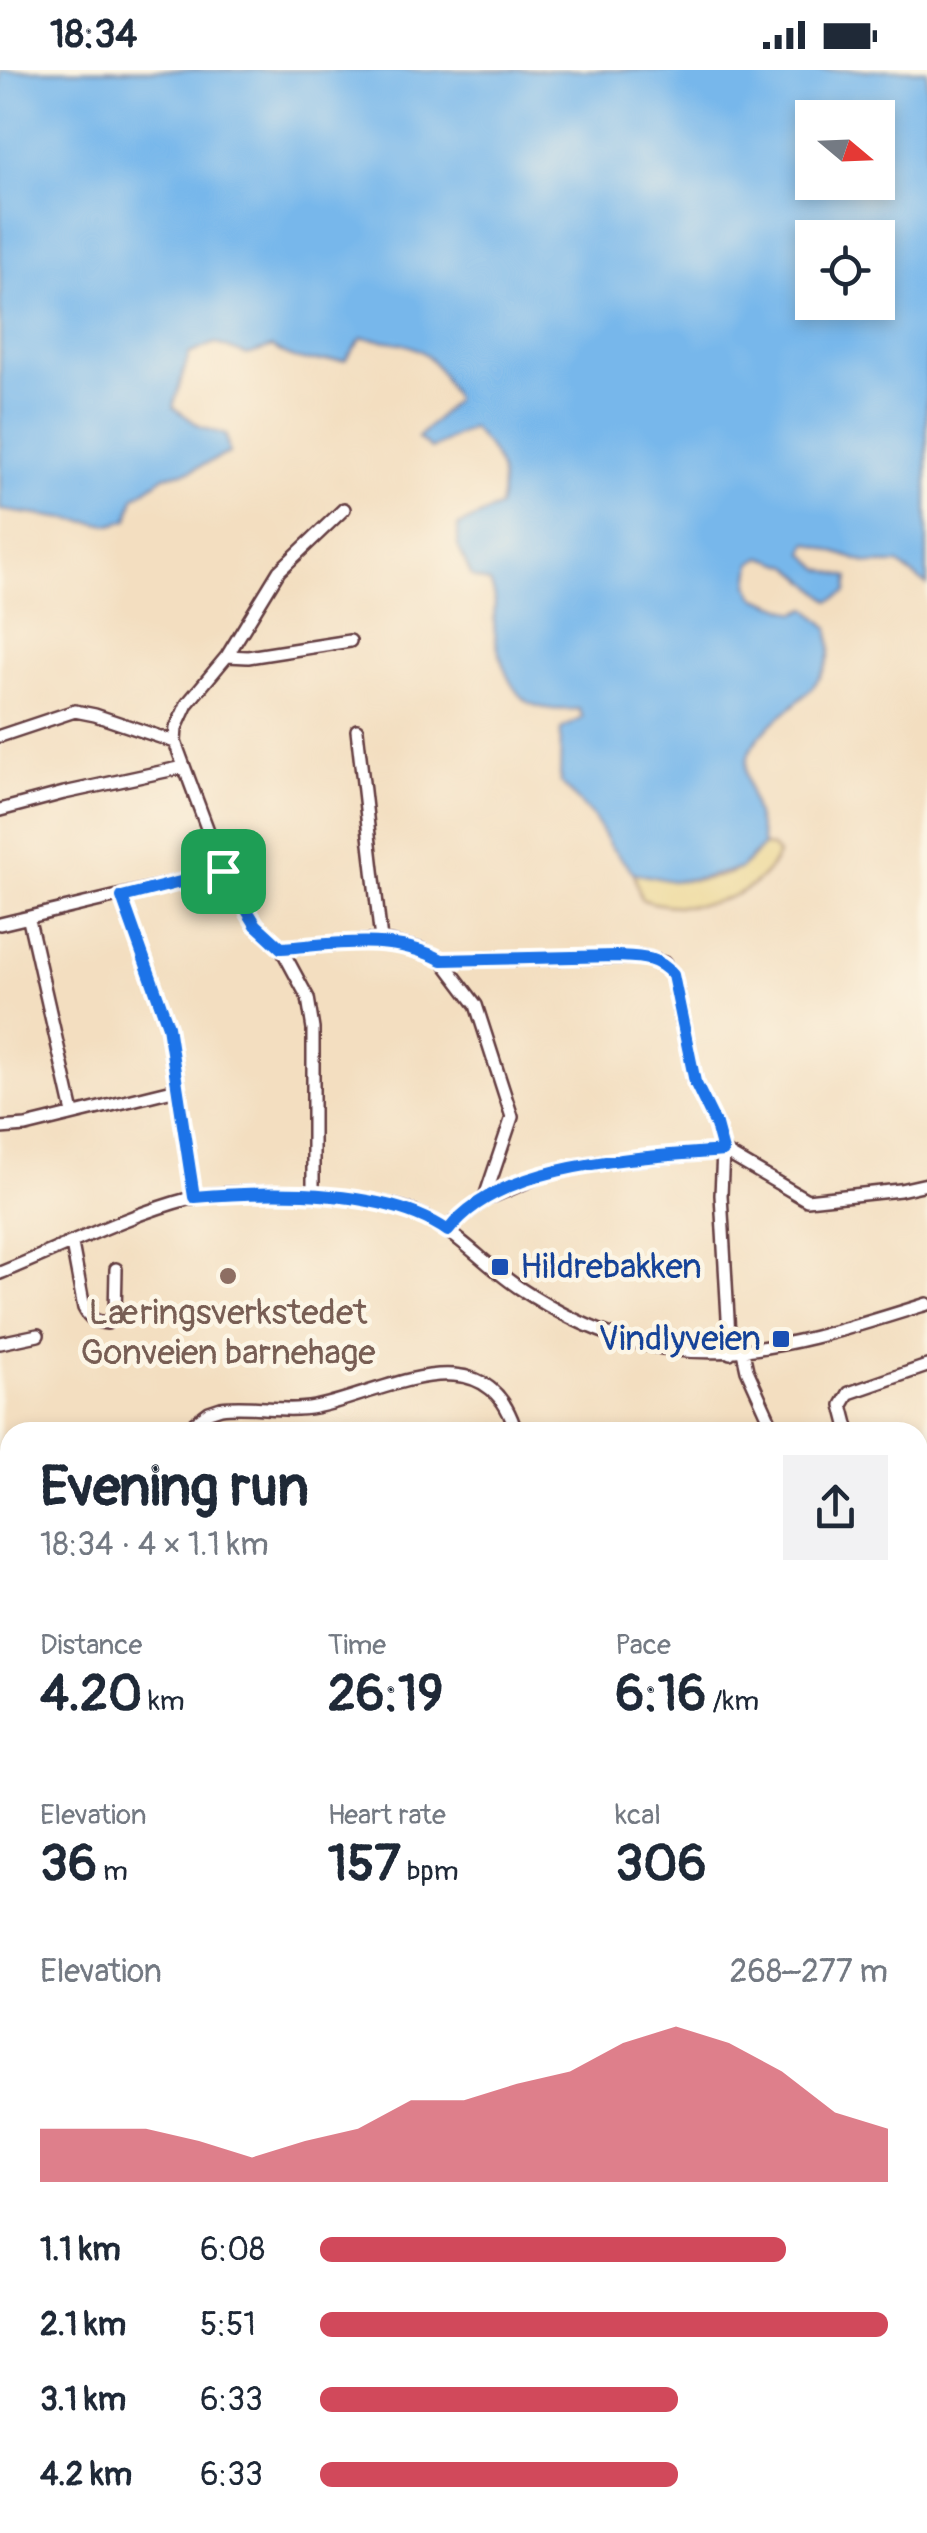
<!DOCTYPE html>
<html lang="en">
<head>
<meta charset="utf-8">
<style>
  :root { --surface:#fff; --page:#f2f2f3; --text:#1f2937; --muted:#747a83; --accent:#d1495b }
  body { margin:0; font-family:Pangolin,sans-serif; background:var(--page); color:var(--text); height:100vh; display:flex; flex-direction:column; font-size:38px; white-space:nowrap }
  * { box-sizing:border-box; margin:0 }
  p { font-size:32px; color:var(--muted) }
  .icon { flex:none; width:55px; height:55px; fill:none; stroke:currentColor; stroke-width:2; stroke-linecap:round; stroke-linejoin:round }
  .map { position:relative; flex:1; overflow:hidden }
  .details { position:absolute; left:0px; top:1352px; width:928px; height:1112px; display:flex; flex-direction:column; background:var(--surface); border-radius:30px 30px 0 0; box-shadow:0 5px 15px #0003 }
  .details>* { flex:none }
  .needle { width:65px; rotate:109deg }
  .buttons { position:absolute; left:795px; top:30px; display:grid; gap:20px }
  .buttons a { display:grid; place-items:center; width:100px; height:100px; border-radius:0px; background:var(--surface); box-shadow:0 5px 15px #0003; font-size:50px }
  .pin { position:absolute; display:grid; place-items:center; width:85px; height:85px; color:#fff; margin:-42px; border-radius:20px; box-shadow:0 5px 15px #0006 }
  .round { display:grid; place-items:center; flex:none; width:105px; height:105px; border-radius:0px; background:var(--page) }
  .overview { display:flex; align-items:center; justify-content:space-between; height:170px; padding:0 40px }
  h1 { font-size:55px; font-weight:700; line-height:75px }
  .metrics { display:grid; grid-template-columns:repeat(3,1fr); gap:15px; height:170px; padding:10px 40px }
  .metrics div { display:grid; align-content:center }
  .metrics b { font-size:50px; font-weight:700 }
  .metrics small { font-size:28px; font-weight:400 }
  .metrics p { font-size:28px }
  .chart { height:280px; padding:20px 40px }
  .chart p { display:flex; justify-content:space-between }
  .chart svg { width:100%; height:180px; margin-top:10px; fill:var(--accent); opacity:.7 }
  ul { padding:0 40px; list-style:none; font-size:32px }
  li { display:grid; grid-template-columns:160px 120px 1fr; align-items:center; height:75px }
  li i { height:25px; border-radius:12px; background:var(--accent) }
  .status { display:flex; justify-content:space-between; align-items:center; height:70px; padding:0 50px; background:var(--surface); direction:ltr }
  .status svg { height:28px; fill:currentColor }
  .map>svg:first-child { display:block }
  .forest { fill:#8eaa5c; stroke:#6c6444; stroke-width:2.5 }
  .sand { fill:#eeda9e; stroke:#9c7c64; stroke-width:2.5 }
  .water { fill:#77b7eb; stroke:#606b8b; stroke-width:2.5; fill-rule:evenodd }
  .lines { fill:none; stroke-linecap:round; stroke-linejoin:round }
  .minor-casing { stroke:#633c41; stroke-width:16 }
  .minor { stroke:#fff; stroke-width:11 }
  .route-casing { stroke:#fff; stroke-width:20 }
  .route { stroke:#1a73e8; stroke-width:12 }
  .transit-dot { fill:#1a4fb4; stroke:#fcf5e5; stroke-width:4 }
  .education-dot { fill:#8d6e63; stroke:#fcf5e5; stroke-width:4 }
  .labels { text-anchor:middle; dominant-baseline:central; stroke-width:9; stroke-linejoin:round; paint-order:stroke }
  .transit-label { font-size:35px; fill:#164399; stroke:#fcf5e5; text-anchor:start }
  .education-label { font-size:35px; fill:#785e54; stroke:#fcf5e5 }
</style>
</head>
<body>
<div class="status"><b>18:34</b><svg viewBox="0 0 49 12"><path d="M0 12V9h3v3zM5 12V6h3v6zM10 12V3h3v9zM15 12V0h3v12zM26 1h20v11H26zM47 4h2v5h-2z"/></svg></div>
<div class="map">
<svg width="927" height="2463" viewBox="0 0 927 2463">
  <rect width="100%" height="100%" fill="#fcf5e5"/>
  <filter id="ink" filterUnits="userSpaceOnUse"><feTurbulence type="fractalNoise" baseFrequency=".01" numOctaves="2"/><feDisplacementMap in="SourceGraphic" scale="20" xChannelSelector="R" yChannelSelector="G"/><feConvolveMatrix kernelMatrix="1 2 1 2 8 2 1 2 1" color-interpolation-filters="sRGB"/></filter>
  <filter id="wash" filterUnits="userSpaceOnUse"><feTurbulence type="fractalNoise" baseFrequency=".0048" numOctaves="4" result="noise"/><feDisplacementMap in="SourceGraphic" scale="40" xChannelSelector="R" yChannelSelector="G"/><feGaussianBlur stdDeviation="2.25" result="paint"/><feColorMatrix in="noise" values="0 0 0 0 0 0 0 0 0 0 0 0 0 0 0 0 0 1.4 0 .05"/><feComposite in="paint" operator="in"/></filter>
  <g filter="url(#wash)">
    <rect width="100%" height="100%" fill="#f3dec0"/>
    <!-- forest -->
    <path class="forest" d="M 0,1693 L 10,1699 L 10,1871 L 0,1848 Z
      M 918,2262 L 927,2262 L 927,2463 L 867,2463 L 858,2455 L 918,2455 Z
      M 121,2455 L 211,2455 L 222,2463 L 115,2463 Z"/>
    <!-- sand -->
    <path class="sand" d="M 763,776 L 772,777 L 778,784 C 758,832 685,846 641,829 L 634,803 C 666,810 708,816 739,799 C 747,794 755,783 763,776 Z"/>
    <!-- water -->
    <path class="water" d="M 0,0 L 927,0 L 927,515 L 898,494 L 869,494 L 808,473 L 804,483 L 821,499 L 849,507 L 847,522 L 830,531 L 790,496 L 763,487 L 752,493 L 749,515 L 755,527 L 796,543 L 807,538 L 829,558 C 829,565 831,575 830,582 C 823,633 746,652 746,699 C 746,716 760,754 763,776 L 739,799 L 702,808 L 672,811 L 634,803 L 610,776 L 594,748 L 560,712 L 561,659 L 583,648 L 579,639 C 562,640 540,641 525,630 C 506,615 494,574 494,550 C 494,532 498,531 490,513 L 472,507 L 458,476 L 458,456 L 499,437 C 508,400 496,384 471,358 L 431,379 L 418,368 L 455,330 C 430,276 419,274 362,268 L 345,290 C 315,291 298,295 273,277 L 247,285 L 215,273 L 189,284 L 173,337 L 201,357 L 226,365 L 229,383 L 192,400 L 165,406 L 134,428 L 128,450 L 111,455 L 0,440 ZM 812,48 L 878,48 L 878,112 L 812,112 ZM 812,168 L 878,168 L 878,232 L 812,232 Z"/>
  </g>
  <g filter="url(#ink)">
    <g class="lines">
      <defs>
        <path id="minor" d="M 227,586 L 248,587 L 350,571
          M 357,660 L 381,870
          M 0,666 L 75,641 L 95,645 L 175,672
          M 0,740 L 64,723 L 184,697
          M 122,827 L 168,956 L 194,1127
          M 29,850 L 73,1043
          M 0,854 L 223,801
          M 281,878 L 381,870 L 420,879 L 442,890 L 476,935 L 512,1047 L 484,1130 L 455,1151 L 448,1161
          M 442,890 L 643,887 L 664,893 L 673,905 L 695,1012 L 716,1055 L 723,1081 L 721,1125 L 730,1283
          M 0,1058 L 26,1056 L 177,1019
          M 313,1126 L 313,959 L 308,928 L 281,878 L 256,855 L 223,801 L 175,672 L 176,658 L 187,634 L 227,586 L 279,501 L 344,439
          M 484,1130 L 545,1104 L 594,1093 L 723,1081 L 807,1130 L 900,1120 L 927,1114
          M 72,1174 L 84,1238 C 89,1248 95,1252 107,1253 L 115,1245 L 116,1199
          M 0,1203 C 62,1178 126,1145 191,1128 C 237,1117 357,1125 403,1138 C 450,1152 481,1193 521,1219 C 670,1317 771,1283 927,1234
          M 0,1273 L 38,1265
          M 743,1282 L 747,1300 L 775,1362
          M 183,1362 L 209,1342 L 221,1338 C 252,1334 284,1343 315,1337 C 382,1324 487,1259 516,1362
          M 849,1362 L 842,1335 L 849,1323 L 927,1296
          M 918,1421 L 927,1411
          M 0,1494 L 10,1493
          M 918,1609 L 927,1624
          M 918,1726 L 927,1719
          M 918,1977 L 927,1974
          M 0,2331 L 10,2328
          M 686,2455 L 698,2463"/>
      </defs>
      <!-- minor casing -->
      <use href="#minor" class="minor-casing"/>
      <!-- minor -->
      <use href="#minor" class="minor"/>
    </g>
  </g>
  <g class="lines" filter="url(#ink)">
    <defs>
      <path id="route" d="M 223,801 L 256,855 L 281,878 C 337,874 390,863 442,890 L 616,886 C 639,887 658,886 673,905 L 695,1012 L 716,1055 L 723,1081 C 643,1088 501,1090 448,1161 C 387,1118 268,1121 194,1127 L 168,956 L 122,827 Z"/>
    </defs>
    <!-- route casing -->
    <use href="#route" class="route-casing"/>
    <!-- route -->
    <use href="#route" class="route"/>
  </g>
  <!-- markers -->
  <g class="transit-dot">
    <rect x="490" y="1187" width="20" height="20" rx="5"/>
    <rect x="771" y="1259" width="20" height="20" rx="5"/>
  </g>
  <circle class="education-dot" cx="228" cy="1206" r="10"/>
  <g class="labels">
    <!-- transit labels -->
    <g class="transit-label">
      <text x="520" y="1197">Hildrebakken</text>
      <text x="761" y="1269" text-anchor="end">Vindlyveien</text>
    </g>
    <!-- education labels -->
    <g class="education-label">
      <text x="228" y="1243">Læringsverkstedet<tspan x="228" dy="40">Gonveien barnehage</tspan></text>
    </g>
  </g>
</svg>
<div class="buttons">
<a><svg class="needle" viewBox="-14 -14 28 28"><path d="M0-13l5 13h-10z" fill="#e53935"/><path d="M0 13l5-13h-10z" fill="#747a83"/></svg></a>
<a><svg class="icon" aria-label="locate" viewBox="0 0 24 24"><circle cx="12" cy="12" r="6"/><path d="M12 2v4M12 18v4M2 12h4M18 12h4"/></svg></a>
</div>
<div class="pin" style="left:223px;top:801px;background:#1e9e55"><svg class="icon" aria-label="arrive" viewBox="0 0 24 24"><path d="M6 21V4h12l-3 4 3 4H6"/></svg></div>
<section class="details">
<div class="overview"><div><h1>Evening run</h1><p>18:34 · 4 × 1.1 km</p></div><a class="round"><svg class="icon" aria-label="share" viewBox="0 0 24 24"><path d="M12 15V3M7 8l5-5 5 5M5 13v7h14v-7"/></svg></a></div>
<div class="metrics">
<div><p>Distance</p><b>4.20<small> km</small></b></div>
<div><p>Time</p><b>26:19</b></div>
<div><p>Pace</p><b>6:16<small> /km</small></b></div>
</div>
<div class="metrics">
<div><p>Elevation</p><b>36<small> m</small></b></div>
<div><p>Heart rate</p><b>157<small> bpm</small></b></div>
<div><p>kcal</p><b>306</b></div>
</div>
<div class="chart"><p><span>Elevation</span>268–277 m</p>
<svg viewBox="0 0 160 44" preserveAspectRatio="none"><path d="M0 44V31L10 31L20 31L30 34L40 38L50 34L60 31L70 24L80 24L90 20L100 17L110 10L120 6L130 10L140 17L150 27L160 31V44z"/></svg>
</div>
<ul>
<li><b>1.1 km</b>6:08<i style="width:82%"></i></li>
<li><b>2.1 km</b>5:51<i style="width:100%"></i></li>
<li><b>3.1 km</b>6:33<i style="width:63%"></i></li>
<li><b>4.2 km</b>6:33<i style="width:63%"></i></li>
</ul>
</section>
</div>
</body>
</html>
